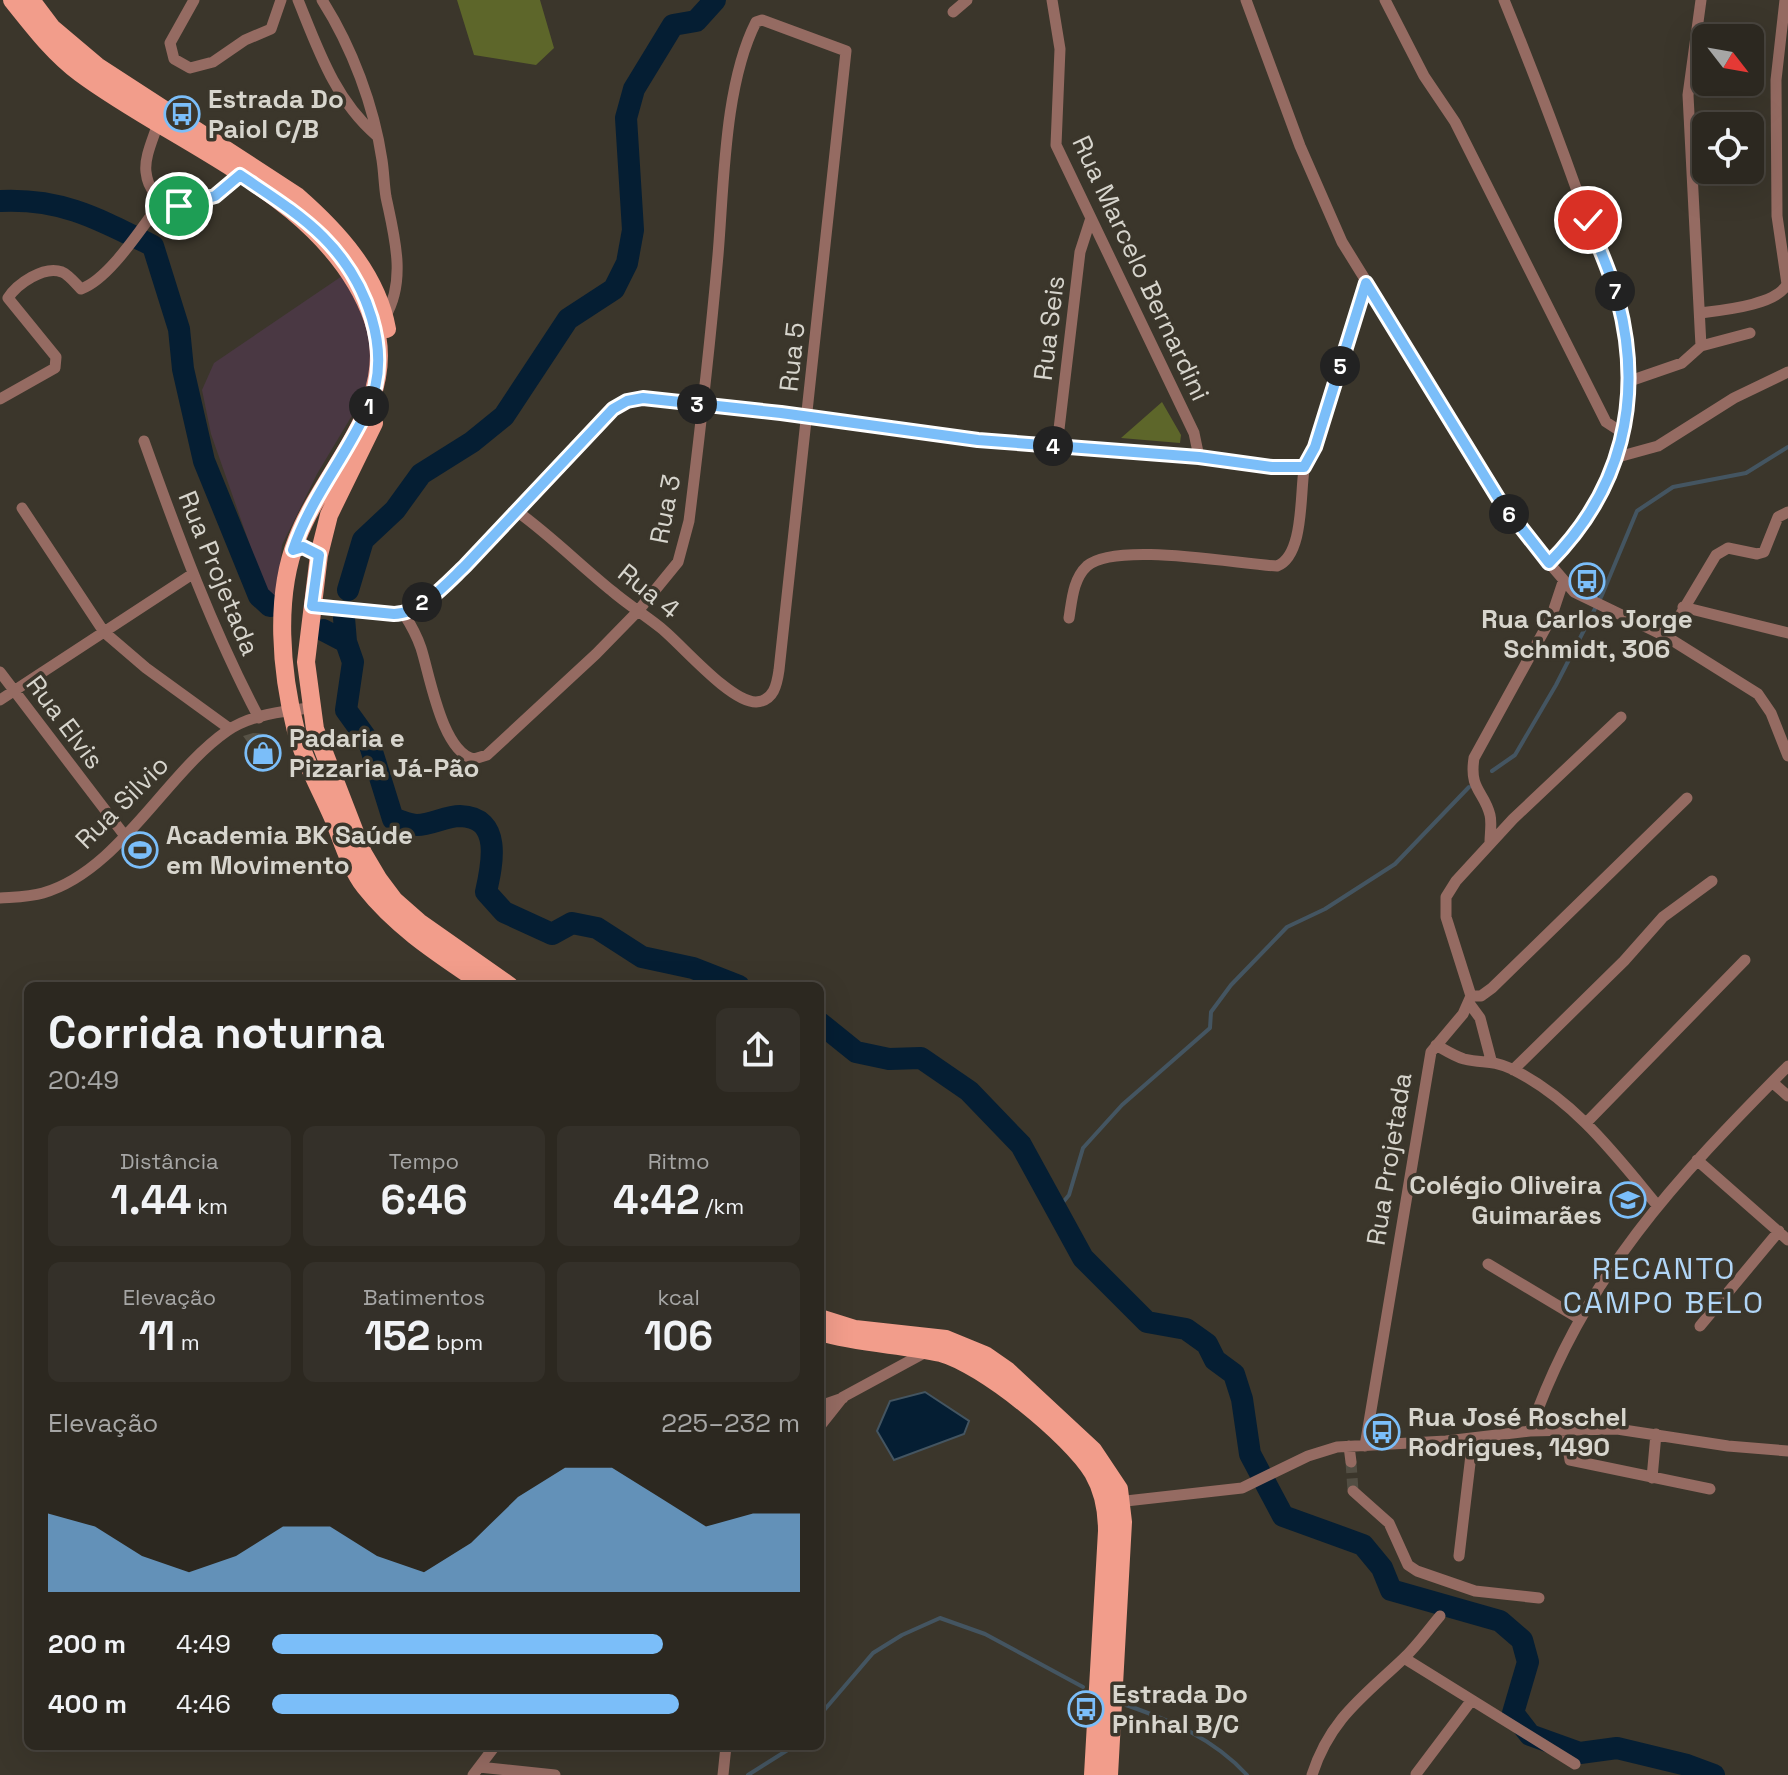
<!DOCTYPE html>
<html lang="pt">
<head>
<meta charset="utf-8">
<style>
  :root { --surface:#2c2820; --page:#343029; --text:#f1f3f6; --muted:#a6a6a5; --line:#48443e; --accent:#7bbef9 }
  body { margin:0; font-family:"Space Grotesk",sans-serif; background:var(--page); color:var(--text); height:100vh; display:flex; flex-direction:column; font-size:30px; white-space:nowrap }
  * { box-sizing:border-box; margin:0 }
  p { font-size:26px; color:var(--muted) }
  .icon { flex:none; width:44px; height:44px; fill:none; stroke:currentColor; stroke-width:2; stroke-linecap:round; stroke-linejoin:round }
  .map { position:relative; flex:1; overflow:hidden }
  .side { position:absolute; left:24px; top:982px; width:800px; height:768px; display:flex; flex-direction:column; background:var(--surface); border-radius:12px; box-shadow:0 8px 32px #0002,0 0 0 2px var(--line) }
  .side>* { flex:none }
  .needle { width:52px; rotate:121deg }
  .buttons { position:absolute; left:1692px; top:24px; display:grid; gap:16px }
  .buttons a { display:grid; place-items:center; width:72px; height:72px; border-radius:12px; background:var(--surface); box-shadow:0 8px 32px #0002,0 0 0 2px var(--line); font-size:40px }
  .pin { position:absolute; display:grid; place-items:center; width:68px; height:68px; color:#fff; margin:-34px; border:4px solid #fff; border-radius:50%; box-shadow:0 2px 8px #0007 }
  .km { position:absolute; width:40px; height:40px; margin:-20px; border-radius:50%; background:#222; color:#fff; font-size:22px; line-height:40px; text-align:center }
  .round { display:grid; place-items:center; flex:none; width:84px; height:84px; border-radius:12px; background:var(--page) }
  .overview { display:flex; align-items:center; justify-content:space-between; height:136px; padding:0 24px }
  h1 { font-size:44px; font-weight:800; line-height:60px }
  .metrics { display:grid; grid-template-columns:repeat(3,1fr); gap:12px; height:136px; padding:8px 24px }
  .metrics div { display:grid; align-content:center; border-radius:12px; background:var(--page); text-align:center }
  .metrics b { font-size:40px; font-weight:800 }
  .metrics small { font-size:22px; font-weight:400 }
  .metrics p { font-size:22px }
  .chart { height:224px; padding:16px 24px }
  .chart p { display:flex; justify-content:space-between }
  .chart svg { width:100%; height:144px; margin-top:8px; fill:var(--accent); opacity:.7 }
  ul { padding:0 24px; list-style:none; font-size:26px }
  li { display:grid; grid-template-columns:128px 96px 1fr; align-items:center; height:60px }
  li i { height:20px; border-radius:10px; background:var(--accent) }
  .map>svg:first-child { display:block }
  .industrial { fill:#4a3843 }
  .green { fill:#5d662a }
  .water { fill:#051e33; stroke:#445561; stroke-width:2 }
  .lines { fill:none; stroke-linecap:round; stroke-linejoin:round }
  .stream { stroke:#445561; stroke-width:4 }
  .river { stroke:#051e33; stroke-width:22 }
  .building { fill:#575246 }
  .street-tunnel { stroke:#524e43; stroke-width:11; stroke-dasharray:11 5.5; stroke-linecap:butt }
  .street { stroke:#956b62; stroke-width:11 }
  .primary { stroke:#f29d8b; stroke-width:18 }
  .route-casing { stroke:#fff; stroke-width:16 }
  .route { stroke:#7bbef9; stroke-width:10 }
  .labels { text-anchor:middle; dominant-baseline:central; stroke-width:7; stroke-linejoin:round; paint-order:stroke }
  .poi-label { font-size:26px; font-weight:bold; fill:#d7d5cd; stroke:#3b362b; text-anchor:start }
  .street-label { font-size:26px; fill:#d7d5cd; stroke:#3b362b }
  .quarter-label { font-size:30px; letter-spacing:2px; fill:#b1d6f7; stroke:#3b362b }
</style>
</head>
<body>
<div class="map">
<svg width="1788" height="1775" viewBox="0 0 1788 1775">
  <rect width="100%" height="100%" fill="#3b362b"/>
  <!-- industrial -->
  <path class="industrial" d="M 345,274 L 369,327 L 375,357 L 369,387 L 317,474 L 282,545 L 277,596 L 267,594 L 211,434 L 202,390 L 214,363 Z"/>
  <!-- green -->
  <path class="green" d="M 457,0 L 540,0 L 554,48 L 536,65 L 474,55 Z
    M 1162,402 L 1181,435 L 1180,443 L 1121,438 Z"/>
  <!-- water -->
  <path class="water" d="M 925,1392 L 969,1421 L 964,1434 L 894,1460 L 877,1431 L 890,1401 Z"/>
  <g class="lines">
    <!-- stream -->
    <path class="stream" d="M 1492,771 L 1515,755 L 1556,685 L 1602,595 L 1637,511 L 1673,487 L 1746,473 L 1788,447
      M 1055,1212 L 1069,1195 L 1083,1148 L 1122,1105 L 1210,1028 L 1211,1012 L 1231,985 L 1287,927 L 1325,909 L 1395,864 L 1469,787
      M 1126,1705 C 1172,1721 1214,1739 1247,1775
      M 820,1715 L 873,1653 L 902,1635 L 940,1618 L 985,1634 L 1083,1687
      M 748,1775 L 794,1746"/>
    <!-- river -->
    <path class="river" d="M 0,201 C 62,198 99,219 153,246 L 179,329 L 183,369 L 204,461 L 259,596 L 270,606
      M 348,590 L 363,540 L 395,510 L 421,474 L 472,442 L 504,416 L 568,319 L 614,289 L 627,263 L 633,230 L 626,118 L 634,89 L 673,25 L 696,21 L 715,0
      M 344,618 L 346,642 L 353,662 L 346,710 L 369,742 L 393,819 C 400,820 409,825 417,825 C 431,825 446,816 460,816 C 503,817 492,865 486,892 L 504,912 L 552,934 L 572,923 L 597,928 L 642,957 L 693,968 L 739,986
      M 323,630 L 346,642
      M 820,1023 L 856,1052 L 889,1059 L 921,1058 L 969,1091 L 1021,1145 L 1083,1258 L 1147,1322 L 1186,1329 L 1207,1344 L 1215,1360 L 1234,1374 L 1242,1399 L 1250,1454 L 1283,1516 L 1363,1545 L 1382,1568 L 1391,1590 L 1500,1621 L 1522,1640 L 1528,1662 L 1513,1713 L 1530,1735 L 1580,1753 L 1617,1748 L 1687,1765 L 1714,1775"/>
  </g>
  <!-- building -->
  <path class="building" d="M 253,733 L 266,734 L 280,743 L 261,761 L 243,736 Z
    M 145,833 L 148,866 L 135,866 L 134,841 Z"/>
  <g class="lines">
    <!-- street-tunnel -->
    <path class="street-tunnel" d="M 1351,1462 L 1353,1491"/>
    <!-- street -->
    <path class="street" d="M 194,0 L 170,43 L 174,59 L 190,68 L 213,62 L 245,40 L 271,29 L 281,0
      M 298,0 C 318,49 335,100 376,135
      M 322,0 C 352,47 374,106 382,160 C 384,173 384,185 386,197 C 394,235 407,280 385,317
      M 1052,0 L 1060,49 L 1056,145 L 1194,433 L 1199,457
      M 1246,0 L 1300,146 L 1342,242 L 1519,528 L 1574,592 L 1667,637 L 1758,694 L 1771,713 L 1788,756
      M 1385,0 L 1424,76 L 1455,122 L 1606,422 L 1623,433
      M 1504,0 C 1531,66 1556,132 1580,199 C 1592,231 1606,263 1617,295 C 1648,394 1621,490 1549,563
      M 953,12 L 967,0
      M 158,123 C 154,137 144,157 146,172 C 150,208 188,210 215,196 C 224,191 232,182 240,175
      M 1700,313 C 1723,310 1777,305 1787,284 L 1777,216 L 1776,80 L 1785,0
      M 1701,346 L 1750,333
      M 1627,382 L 1682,363 L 1701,346 L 1688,95 L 1701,0
      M 0,399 L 55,368 L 56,357 L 8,298 C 17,284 44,265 62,272 C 69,275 75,283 81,289 C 110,279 143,225 162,201
      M 144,441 C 178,536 212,629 259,718
      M 1057,446 L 1080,252 L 1091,218
      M 1618,457 L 1658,446 L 1734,398 L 1788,372
      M 22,508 L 104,632 L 146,668 L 230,729
      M 312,606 L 404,614 L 438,591 L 465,566 L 613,409 L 627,401 L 658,398 L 978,440 L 1183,456 L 1272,467 L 1304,467
      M 1683,607 L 1788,633
      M 404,614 C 411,625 417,636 421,648 C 430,676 442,752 474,759 L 487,755 L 596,654 L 638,611 L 678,562 L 689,521 C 700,433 710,344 718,255 C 724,185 724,85 756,22 L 762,20 L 846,51 L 779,670 C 777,684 774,701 756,702 C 730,702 682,645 661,628 C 645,615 627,604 612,591 C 580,565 551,536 518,512
      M 1069,618 C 1072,600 1073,579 1087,566 C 1116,541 1237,564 1277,566 C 1304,556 1300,494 1304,470 C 1305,463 1312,455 1315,447 L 1366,283
      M 1667,637 L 1716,555 L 1728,548 L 1757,554 L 1764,552 L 1778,517 L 1788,512
      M 0,672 L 125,836
      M 0,700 L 191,575
      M 1490,842 C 1490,834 1492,823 1490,815 C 1484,791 1469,790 1474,758 L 1551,618 L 1563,582
      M 0,898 C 14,897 30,897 43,893 C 119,871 165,774 227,731 C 250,715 283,711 310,708
      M 1471,996 L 1446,917 L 1446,897 L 1456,881 L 1513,819 L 1621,717
      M 1469,1003 L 1480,1018 L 1491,1060
      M 1436,1045 C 1445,1050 1454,1056 1464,1059 C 1484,1064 1490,1059 1512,1069 C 1574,1100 1614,1153 1657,1205
      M 1513,1070 L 1624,961 L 1663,917 L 1712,881
      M 1772,1082 L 1788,1096
      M 1587,1122 L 1745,960
      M 1697,1160 L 1788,1240
      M 1488,1264 L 1580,1319
      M 1700,1326 L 1779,1231
      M 820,1406 L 843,1398
      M 820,1426 L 843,1397 L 926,1352
      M 1565,1429 L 1570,1460 L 1710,1489
      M 1530,1431 C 1583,1277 1676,1179 1788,1066
      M 1349,1446 L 1351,1462
      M 1365,1446 L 1431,1052 L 1463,1014 L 1471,996 L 1481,996 L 1492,988 L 1687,798
      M 1652,1478 L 1656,1434
      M 1353,1491 L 1389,1523 L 1408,1565 L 1417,1571 L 1475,1591 L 1539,1598
      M 1117,1502 L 1242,1488 L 1308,1456 L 1337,1447 L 1446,1441 L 1530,1431 L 1617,1429 L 1728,1446 L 1788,1451
      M 1459,1556 L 1473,1438
      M 1404,1658 L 1575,1764
      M 479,1767 L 555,1775
      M 1416,1774 L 1471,1701
      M 473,1775 L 495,1746
      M 723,1775 L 726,1746
      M 1312,1775 C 1330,1719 1363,1697 1403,1659 C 1417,1646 1428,1630 1440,1616"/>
    <!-- primary -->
    <path class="primary" d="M 12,0 C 33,26 53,53 80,73 C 178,146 330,197 373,320 C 401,402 324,468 297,539 C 274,597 281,672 296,731 C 304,761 321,790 333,818 C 342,840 350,868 365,887 C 398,929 442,956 486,986
      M 31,0 L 52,28 L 97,66 L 297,196 C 337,231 377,274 387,329
      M 374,423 L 329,515 L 319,555 L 306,662 L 315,729 L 363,853 L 379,880 L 394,900 L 419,922 L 510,986
      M 820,1318 L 855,1329 L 946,1339 L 985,1355 L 1008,1371 L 1093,1450 L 1119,1489 L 1123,1522 L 1109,1775
      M 820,1332 C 859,1344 901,1344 941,1353 C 982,1364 1071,1436 1093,1473 C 1104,1492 1107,1510 1107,1531 L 1093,1775"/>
  </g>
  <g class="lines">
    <defs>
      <path id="route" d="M 179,206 L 215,196 L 240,175 C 268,194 299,213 323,237 C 366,280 395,352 367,410 C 345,458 310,499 293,550 L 303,547 L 319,555 L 312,606 L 394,614 C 420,614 447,583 465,566 L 613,409 L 627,401 L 643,398 L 781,413 L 978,440 L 1199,457 L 1272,467 L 1304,467 L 1315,447 L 1366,283 L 1498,498 L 1549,563 C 1622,490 1644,399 1618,300 C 1611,273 1598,246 1588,220"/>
    </defs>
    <!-- route casing -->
    <use href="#route" class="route-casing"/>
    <!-- route -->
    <use href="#route" class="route"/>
  </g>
  <!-- icons -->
  <defs>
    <symbol id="bus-ring" viewBox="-11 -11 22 22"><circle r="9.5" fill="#3b362b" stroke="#7bbef9" stroke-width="1.5"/><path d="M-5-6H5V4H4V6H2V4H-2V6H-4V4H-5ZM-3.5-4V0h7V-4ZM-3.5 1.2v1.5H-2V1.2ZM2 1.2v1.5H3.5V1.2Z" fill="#7bbef9"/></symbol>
    <symbol id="shop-ring" viewBox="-11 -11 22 22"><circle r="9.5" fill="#3b362b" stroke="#7bbef9" stroke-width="1.5"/><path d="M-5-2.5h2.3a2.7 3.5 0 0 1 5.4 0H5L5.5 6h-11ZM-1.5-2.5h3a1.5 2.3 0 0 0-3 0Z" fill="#7bbef9"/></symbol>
    <symbol id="stadium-ring" viewBox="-11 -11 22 22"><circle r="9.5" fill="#3b362b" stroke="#7bbef9" stroke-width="1.5"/><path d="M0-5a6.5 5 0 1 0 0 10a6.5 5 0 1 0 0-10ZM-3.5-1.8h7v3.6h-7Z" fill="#7bbef9"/></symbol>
    <symbol id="school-ring" viewBox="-11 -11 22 22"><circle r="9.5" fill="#3b362b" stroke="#7bbef9" stroke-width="1.5"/><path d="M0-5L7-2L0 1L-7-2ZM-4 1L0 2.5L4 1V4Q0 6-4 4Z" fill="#7bbef9"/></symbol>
  </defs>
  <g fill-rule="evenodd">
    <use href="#bus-ring" x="162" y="94" width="40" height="40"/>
    <use href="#bus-ring" x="1567" y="561" width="40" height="40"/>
    <use href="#shop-ring" x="243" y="733" width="40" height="40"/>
    <use href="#stadium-ring" x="120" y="830" width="40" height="40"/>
    <use href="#school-ring" x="1608" y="1180" width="40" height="40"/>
    <use href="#bus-ring" x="1362" y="1412" width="40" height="40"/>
    <use href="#bus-ring" x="1066" y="1689" width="40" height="40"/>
  </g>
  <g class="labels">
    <!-- poi labels -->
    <g class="poi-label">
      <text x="208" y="99">Estrada Do<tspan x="208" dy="30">Paiol C/B</tspan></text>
      <text x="1587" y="619" text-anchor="middle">Rua Carlos Jorge<tspan x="1587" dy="30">Schmidt, 306</tspan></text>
      <text x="289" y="738">Padaria e<tspan x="289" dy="30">Pizzaria Já-Pão</tspan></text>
      <text x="166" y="835">Academia BK Saúde<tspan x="166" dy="30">em Movimento</tspan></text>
      <text x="1602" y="1185" text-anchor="end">Colégio Oliveira<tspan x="1602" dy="30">Guimarães</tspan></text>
      <text x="1408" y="1417">Rua José Roschel<tspan x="1408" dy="30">Rodrigues, 1490</tspan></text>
      <text x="1112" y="1694">Estrada Do<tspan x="1112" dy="30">Pinhal B/C</tspan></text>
    </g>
    <!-- street labels -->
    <g class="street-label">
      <text transform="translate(1141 268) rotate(65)">Rua Marcelo Bernardini</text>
      <text transform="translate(1049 328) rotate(-83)">Rua Seis</text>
      <text transform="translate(792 357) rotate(-84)">Rua 5</text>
      <text transform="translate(665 509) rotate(-79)">Rua 3</text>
      <text transform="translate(219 573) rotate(68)">Rua Projetada</text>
      <text transform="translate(649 591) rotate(39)">Rua 4</text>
      <text transform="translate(65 722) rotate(53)">Rua Elvis</text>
      <text transform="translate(122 802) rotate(-45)">Rua Silvio</text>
      <text transform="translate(1389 1159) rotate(-81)">Rua Projetada</text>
    </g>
    <!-- quarter labels -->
    <g class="quarter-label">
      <text x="1664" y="1268">RECANTO<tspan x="1664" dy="34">CAMPO BELO</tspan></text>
    </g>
  </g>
</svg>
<div class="buttons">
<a><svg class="needle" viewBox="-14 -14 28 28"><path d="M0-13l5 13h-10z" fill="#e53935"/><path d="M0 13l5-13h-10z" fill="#a6a6a5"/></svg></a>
<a><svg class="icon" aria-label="locate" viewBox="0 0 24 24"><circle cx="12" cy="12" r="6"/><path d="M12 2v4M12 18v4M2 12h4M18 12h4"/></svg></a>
</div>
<div class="pin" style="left:179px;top:206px;background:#1e9e55"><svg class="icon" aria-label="arrive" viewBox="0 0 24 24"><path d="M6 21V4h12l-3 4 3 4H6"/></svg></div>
<div class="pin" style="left:1588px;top:220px;background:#d93025"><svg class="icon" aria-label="check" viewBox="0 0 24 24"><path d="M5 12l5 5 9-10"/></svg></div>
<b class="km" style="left:369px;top:406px">1</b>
<b class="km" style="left:422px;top:602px">2</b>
<b class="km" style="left:697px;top:404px">3</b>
<b class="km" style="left:1053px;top:446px">4</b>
<b class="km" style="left:1340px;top:366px">5</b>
<b class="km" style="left:1509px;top:514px">6</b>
<b class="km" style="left:1615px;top:291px">7</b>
<section class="side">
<div class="overview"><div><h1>Corrida noturna</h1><p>20:49</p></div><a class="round"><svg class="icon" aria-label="share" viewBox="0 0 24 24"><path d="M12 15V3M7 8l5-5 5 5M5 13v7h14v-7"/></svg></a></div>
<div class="metrics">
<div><p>Distância</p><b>1.44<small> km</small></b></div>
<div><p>Tempo</p><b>6:46</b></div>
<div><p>Ritmo</p><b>4:42<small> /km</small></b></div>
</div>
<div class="metrics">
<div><p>Elevação</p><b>11<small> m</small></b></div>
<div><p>Batimentos</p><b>152<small> bpm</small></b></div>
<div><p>kcal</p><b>106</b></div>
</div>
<div class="chart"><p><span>Elevação</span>225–232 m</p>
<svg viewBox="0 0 160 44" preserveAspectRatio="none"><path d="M0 44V20L10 24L20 33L30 38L40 33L50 24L60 24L70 33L80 38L90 29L100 15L110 6L120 6L130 15L140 24L150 20L160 20V44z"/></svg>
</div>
<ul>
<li><b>200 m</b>4:49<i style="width:74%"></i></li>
<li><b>400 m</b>4:46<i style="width:77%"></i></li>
</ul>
</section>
</div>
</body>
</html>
